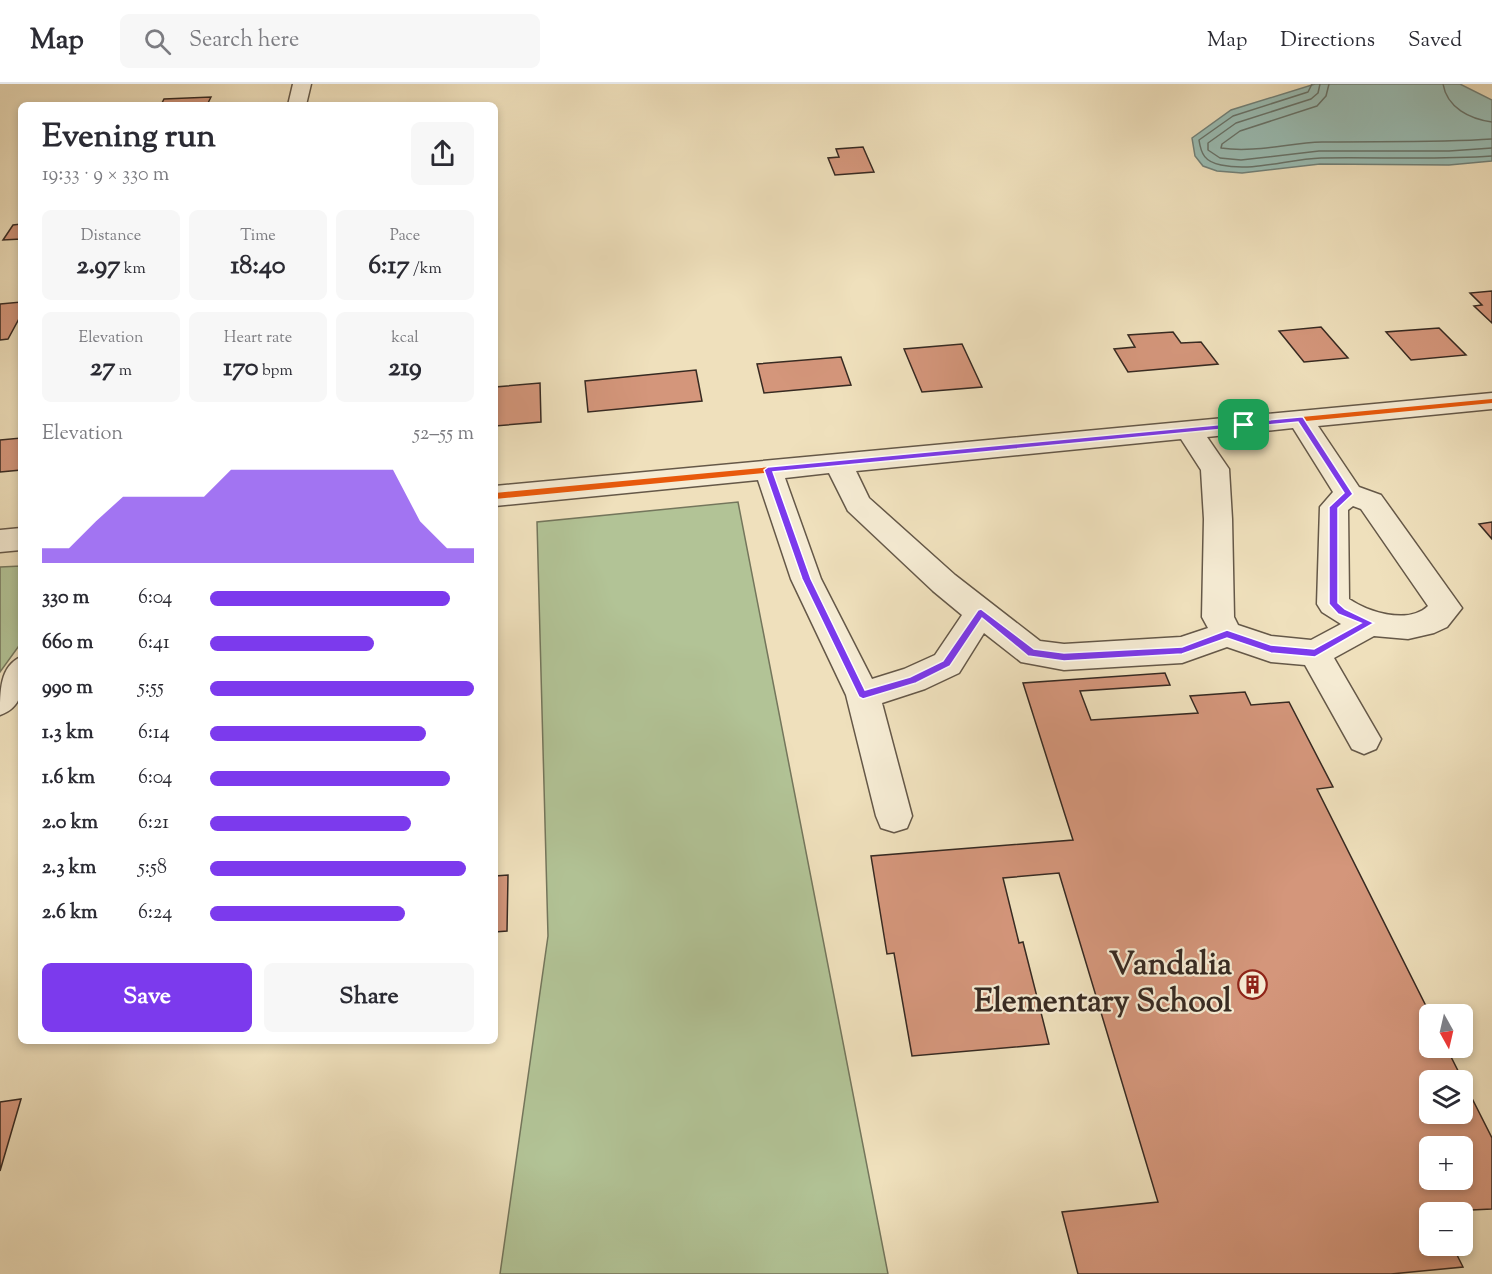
<!DOCTYPE html>
<html lang="en">
<head>
<meta charset="utf-8">
<style>
  :root { --surface:#fff; --page:#f7f7f7; --text:#2b2b33; --muted:#7c7c81; --line:#e1e1e2; --accent:#7c3aed }
  body { margin:0; font-family:"Sorts Mill Goudy",serif; background:var(--page); color:var(--text); height:100vh; display:flex; flex-direction:column; font-size:22px; white-space:nowrap }
  * { box-sizing:border-box; margin:0 }
  p { font-size:20px; color:var(--muted) }
  .icon { flex:none; width:33px; height:33px; fill:none; stroke:currentColor; stroke-width:2; stroke-linecap:round; stroke-linejoin:round }
  .map { position:relative; flex:1; overflow:hidden }
  .drawer { position:absolute; left:18px; top:18px; width:480px; height:942px; display:flex; flex-direction:column; background:var(--surface); border-radius:9px; box-shadow:0 3px 9px #0003 }
  .drawer>* { flex:none }
  .needle { width:39px; rotate:172deg }
  .controls { position:absolute; left:1419px; top:920px; display:grid; gap:12px }
  .controls a { display:grid; place-items:center; width:54px; height:54px; border-radius:9px; background:var(--surface); box-shadow:0 3px 9px #0003; font-size:30px }
  .pin { position:absolute; display:grid; place-items:center; width:51px; height:51px; color:#fff; margin:-26px; border-radius:12px; box-shadow:0 3px 9px #0006 }
  .round { display:grid; place-items:center; flex:none; width:63px; height:63px; border-radius:9px; background:var(--page) }
  .summary { display:flex; align-items:center; justify-content:space-between; height:102px; padding:0 24px }
  h1 { font-size:33px; font-weight:700; line-height:45px }
  .figures { display:grid; grid-template-columns:repeat(3,1fr); gap:9px; height:102px; padding:6px 24px }
  .figures div { display:grid; align-content:center; border-radius:9px; background:var(--page); text-align:center }
  .figures b { font-size:26px; font-weight:700 }
  .figures small { font-size:16px; font-weight:400 }
  .figures p { font-size:16px }
  .chart { height:168px; padding:12px 24px }
  .chart p { display:flex; justify-content:space-between }
  .chart svg { width:100%; height:108px; margin-top:6px; fill:var(--accent); opacity:.7 }
  .button { display:flex; gap:12px; margin-top:auto; padding:12px 24px }
  .button a { flex:1; height:69px; border-radius:9px; background:var(--accent); color:#fff; font-size:24px; font-weight:700; line-height:69px; text-align:center }
  .button a+a { background:var(--page); color:var(--text) }
  ul { padding:0 24px; list-style:none; font-size:20px }
  li { display:grid; grid-template-columns:96px 72px 1fr; align-items:center; height:45px }
  li i { height:15px; border-radius:8px; background:var(--accent) }
  header { display:flex; align-items:center; gap:36px; box-sizing:border-box; height:84px; padding:0 30px; background:var(--surface); border-bottom:2px solid var(--line) }
  header strong { font-size:28px }
  nav { display:flex; gap:33px; margin-inline-start:auto; font-size:21px }
  .search { width:420px; height:54px; background:var(--page); display:flex; align-items:center; gap:15px; box-sizing:border-box; padding:0 21px; border-radius:9px; color:var(--muted); font-size:22px }
  .map>svg:first-child { display:block }
  .green { fill:#b2c396; stroke:#74765c; stroke-width:1.5 }
  .water { fill:#9abdb4; stroke:#72827a; stroke-width:1.5 }
  .lines { fill:none; stroke-linecap:round; stroke-linejoin:round }
  .shore { stroke:#68746b; stroke-width:1.5 }
  .building { fill:#d4967b; stroke:#372a22; stroke-width:1.5; fill-rule:evenodd }
  .minor-casing { stroke:#655848; stroke-width:3 }
  .minor { fill:#f5ebd3; fill-rule:evenodd }
  .cycleway-casing { stroke:#f5ebd3; stroke-width:4 }
  .cycleway { fill:#e8590c; fill-rule:evenodd }
  .route { fill:#7c3aed; stroke:#fff; stroke-width:1.5; fill-rule:evenodd }
  .labels { text-anchor:middle; dominant-baseline:central; stroke-width:4.5; stroke-linejoin:round; paint-order:stroke }
  .near-poi-label { font-size:32px; font-weight:bold; fill:#372a22; stroke:#f5ebd3; text-anchor:end }
</style>
</head>
<body>
<header>
<strong>Map</strong>
<div class="search"><svg class="icon" aria-label="search" viewBox="0 0 24 24"><circle cx="10" cy="10" r="6"/><path d="M15 15l6 6"/></svg>Search here</div>
<nav><a>Map</a><a>Directions</a><a>Saved</a></nav>
</header>
<div class="map">
<svg width="1492" height="1190" viewBox="0 0 1492 1190">
  <rect width="100%" height="100%" fill="#efe0bc"/>
  <filter id="stains"><feTurbulence type="fractalNoise" baseFrequency=".00333" numOctaves="4"/><feColorMatrix values="0 0 0 0 .2 0 0 0 0 .09 0 0 0 0 .02 0 0 0 .5 -.17"/></filter>
  <radialGradient id="worn" r=".72"><stop offset=".6" stop-color="#630" stop-opacity="0"/><stop offset="1" stop-color="#630" stop-opacity=".3"/></radialGradient>
  <!-- green -->
  <path class="green" d="M 738,418 L 888,1190 L 500,1190 L 548,852 L 537,438 Z
    M 21,482 L 21,559 L 0,588 L 0,483 Z"/>
  <!-- water -->
  <path class="water" d="M 1315,0 L 1460,0 L 1492,16 L 1492,77 L 1449,81 L 1320,80 L 1242,89 L 1217,87 L 1203,82 L 1195,72 L 1192,54 L 1231,26 Z"/>
  <g class="lines">
    <!-- shore -->
    <path class="shore" d="M 1312,0 L 1308,8 L 1233,32 L 1199,56 C 1201,70 1205,78 1221,81 C 1254,88 1288,75 1321,74 C 1378,73 1435,76 1492,72
      M 1320,0 L 1318,9 L 1311,15 L 1236,39 L 1208,59 L 1208,66 L 1220,74 L 1241,76 L 1319,67 L 1449,67 L 1492,64
      M 1329,0 L 1326,12 L 1317,22 L 1240,47 L 1222,60 L 1221,64 C 1255,69 1288,59 1322,58 C 1379,57 1435,59 1492,55
      M 1443,0 C 1447,24 1470,35 1492,38"/>
  </g>
  <!-- building -->
  <path class="building" d="M 211,13 L 207,21 L 161,21 L 164,15 Z
    M 863,63 L 874,88 L 835,91 L 828,74 L 839,73 L 836,65 Z
    M 21,140 L 21,155 L 3,156 L 13,141 Z
    M 1492,207 L 1492,239 L 1474,222 L 1482,221 L 1470,209 Z
    M 21,218 L 21,231 L 8,255 L 0,256 L 0,220 Z
    M 1321,243 L 1348,274 L 1304,278 L 1279,247 Z
    M 1439,244 L 1466,271 L 1411,276 L 1386,248 Z
    M 1173,248 L 1181,259 L 1201,258 L 1218,280 L 1128,288 L 1114,265 L 1135,263 L 1128,251 Z
    M 962,260 L 982,303 L 922,308 L 904,265 Z
    M 841,273 L 851,301 L 764,309 L 757,280 Z
    M 696,286 L 702,317 L 588,328 L 585,297 Z
    M 540,299 L 541,338 L 495,342 L 495,303 Z
    M 21,354 L 21,386 L 0,388 L 0,356 Z
    M 1492,438 L 1492,455 L 1479,440 Z
    M 1165,589 L 1170,601 L 1080,607 L 1091,636 L 1198,629 L 1190,612 L 1245,608 L 1251,621 L 1289,618 L 1333,703 L 1317,705 L 1430,930 L 1430,963 L 1446,963 L 1492,1054 L 1492,1125 L 1430,1128 L 1430,1161 L 1452,1161 L 1463,1183 L 1391,1190 L 1078,1190 L 1062,1128 L 1158,1118 L 1059,789 L 1003,794 L 1019,859 L 1023,858 L 1049,960 L 912,972 L 894,869 L 887,870 L 871,772 L 1073,756 L 1023,599 ZM 1430,996 L 1462,996 L 1462,1029 L 1430,1029 ZM 1430,1062 L 1462,1062 L 1462,1095 L 1430,1095 Z
    M 508,791 L 507,847 L 495,848 L 495,792 Z
    M 21,1015 L 0,1087 L 0,1018 Z"/>
  <g class="lines">
    <defs>
      <path id="minor" d="M 293,0 L 311,0 L 306,21 L 288,21 Z
        M 1492,309 L 1492,325 L 1318,342 L 1359,403 L 1381,411 L 1462,524 L 1447,543 L 1434,549 L 1408,555 L 1374,552 L 1334,574 L 1381,655 L 1376,665 L 1364,670 L 1352,665 L 1305,581 L 1271,578 L 1227,563 L 1182,579 L 1064,586 L 1021,578 L 984,549 L 959,589 L 925,605 L 882,619 L 912,732 L 907,744 L 894,748 L 881,744 L 876,732 L 846,611 L 791,495 L 758,396 L 495,422 L 495,402 ZM 1293,344 L 1333,408 L 1320,423 L 1317,520 L 1322,528 L 1341,540 L 1311,556 L 1271,552 L 1238,541 L 1234,533 L 1232,435 L 1229,385 L 1207,353 ZM 1181,355 L 1201,386 L 1204,435 L 1202,533 L 1208,544 L 1181,553 L 1064,560 L 1040,557 L 955,491 L 869,414 L 856,387 ZM 829,389 L 848,427 L 933,507 L 962,531 L 935,571 L 904,585 L 872,595 L 821,495 L 785,394 ZM 1353,422 L 1361,425 L 1428,522 C 1408,541 1368,528 1349,515 L 1348,426 Z
        M 21,444 L 21,466 L 0,468 L 0,446 Z
        M 21,573 C 21,597 28,621 0,631 C 0,607 0,582 21,573 Z"/>
    </defs>
    <!-- minor casing -->
    <use href="#minor" class="minor-casing"/>
    <!-- minor -->
    <use href="#minor" class="minor"/>
    <defs>
      <path id="cycleway" d="M 1492,315 L 1492,319 L 495,415 L 495,409 Z"/>
    </defs>
    <!-- cycleway casing -->
    <use href="#cycleway" class="cycleway-casing"/>
    <!-- cycleway -->
    <use href="#cycleway" class="cycleway"/>
  </g>
  <!-- route -->
  <path class="route" d="M 1300,333 L 1303,333 L 1353,410 L 1338,424 L 1338,519 L 1345,525 L 1374,539 L 1315,573 L 1271,569 L 1227,554 L 1182,570 L 1064,577 L 1028,572 L 982,534 L 950,582 L 916,599 L 863,615 L 859,613 L 802,495 L 764,386 L 768,383 ZM 1298,338 L 1344,409 L 1329,423 L 1329,520 L 1338,530 L 1361,539 L 1314,565 L 1271,561 L 1227,546 L 1182,563 L 1064,569 L 1034,565 L 981,525 L 978,526 L 943,577 L 910,593 L 865,606 L 811,495 L 773,388 Z"/>
  <!-- icons -->
  <defs>
    <symbol id="building-ring" viewBox="-11 -11 22 22"><circle r="9.5" fill="#f5ebd3" stroke="#8f2418" stroke-width="1.5"/><path d="M-4-6H4V6H1V3H-1V6H-4ZM-2.5-4.3h1.7v1.8h-1.7ZM.8-4.3h1.7v1.8H.8ZM-2.5-1h1.7V.8h-1.7ZM.8-1h1.7V.8H.8Z" fill="#8f2418"/></symbol>
  </defs>
  <g fill-rule="evenodd">
    <use href="#building-ring" x="1236" y="884" width="33" height="33"/>
  </g>
  <g class="labels">
    <!-- near-poi labels -->
    <g class="near-poi-label">
      <text x="1232" y="882">Vandalia<tspan x="1232" dy="37">Elementary School</tspan></text>
    </g>
  </g>
  <rect width="100%" height="100%" filter="url(#stains)"/>
  <rect width="100%" height="100%" fill="url(#worn)"/>
</svg>
<div class="controls">
<a><svg class="needle" viewBox="-14 -14 28 28"><path d="M0-13l5 13h-10z" fill="#e53935"/><path d="M0 13l5-13h-10z" fill="#7c7c81"/></svg></a>
<a><svg class="icon" aria-label="layers" viewBox="0 0 24 24"><path d="M12 4l9 5-9 5-9-5zM3 14l9 5 9-5"/></svg></a>
<a>+</a>
<a>−</a>
</div>
<div class="pin" style="left:1244px;top:341px;background:#1e9e55"><svg class="icon" aria-label="arrive" viewBox="0 0 24 24"><path d="M6 21V4h12l-3 4 3 4H6"/></svg></div>
<section class="drawer">
<div class="summary"><div><h1>Evening run</h1><p>19:33 · 9 × 330 m</p></div><a class="round"><svg class="icon" aria-label="share" viewBox="0 0 24 24"><path d="M12 15V3M7 8l5-5 5 5M5 13v7h14v-7"/></svg></a></div>
<div class="figures">
<div><p>Distance</p><b>2.97<small> km</small></b></div>
<div><p>Time</p><b>18:40</b></div>
<div><p>Pace</p><b>6:17<small> /km</small></b></div>
</div>
<div class="figures">
<div><p>Elevation</p><b>27<small> m</small></b></div>
<div><p>Heart rate</p><b>170<small> bpm</small></b></div>
<div><p>kcal</p><b>219</b></div>
</div>
<div class="chart"><p><span>Elevation</span>52–55 m</p>
<svg viewBox="0 0 160 44" preserveAspectRatio="none"><path d="M0 44V38L10 38L20 27L30 17L40 17L50 17L60 17L70 6L80 6L90 6L100 6L110 6L120 6L130 6L140 27L150 38L160 38V44z"/></svg>
</div>
<ul>
<li><b>330 m</b>6:04<i style="width:91%"></i></li>
<li><b>660 m</b>6:41<i style="width:62%"></i></li>
<li><b>990 m</b>5:55<i style="width:100%"></i></li>
<li><b>1.3 km</b>6:14<i style="width:82%"></i></li>
<li><b>1.6 km</b>6:04<i style="width:91%"></i></li>
<li><b>2.0 km</b>6:21<i style="width:76%"></i></li>
<li><b>2.3 km</b>5:58<i style="width:97%"></i></li>
<li><b>2.6 km</b>6:24<i style="width:74%"></i></li>
</ul>
<div class="button"><a>Save</a><a>Share</a></div>
</section>
</div>
</body>
</html>
